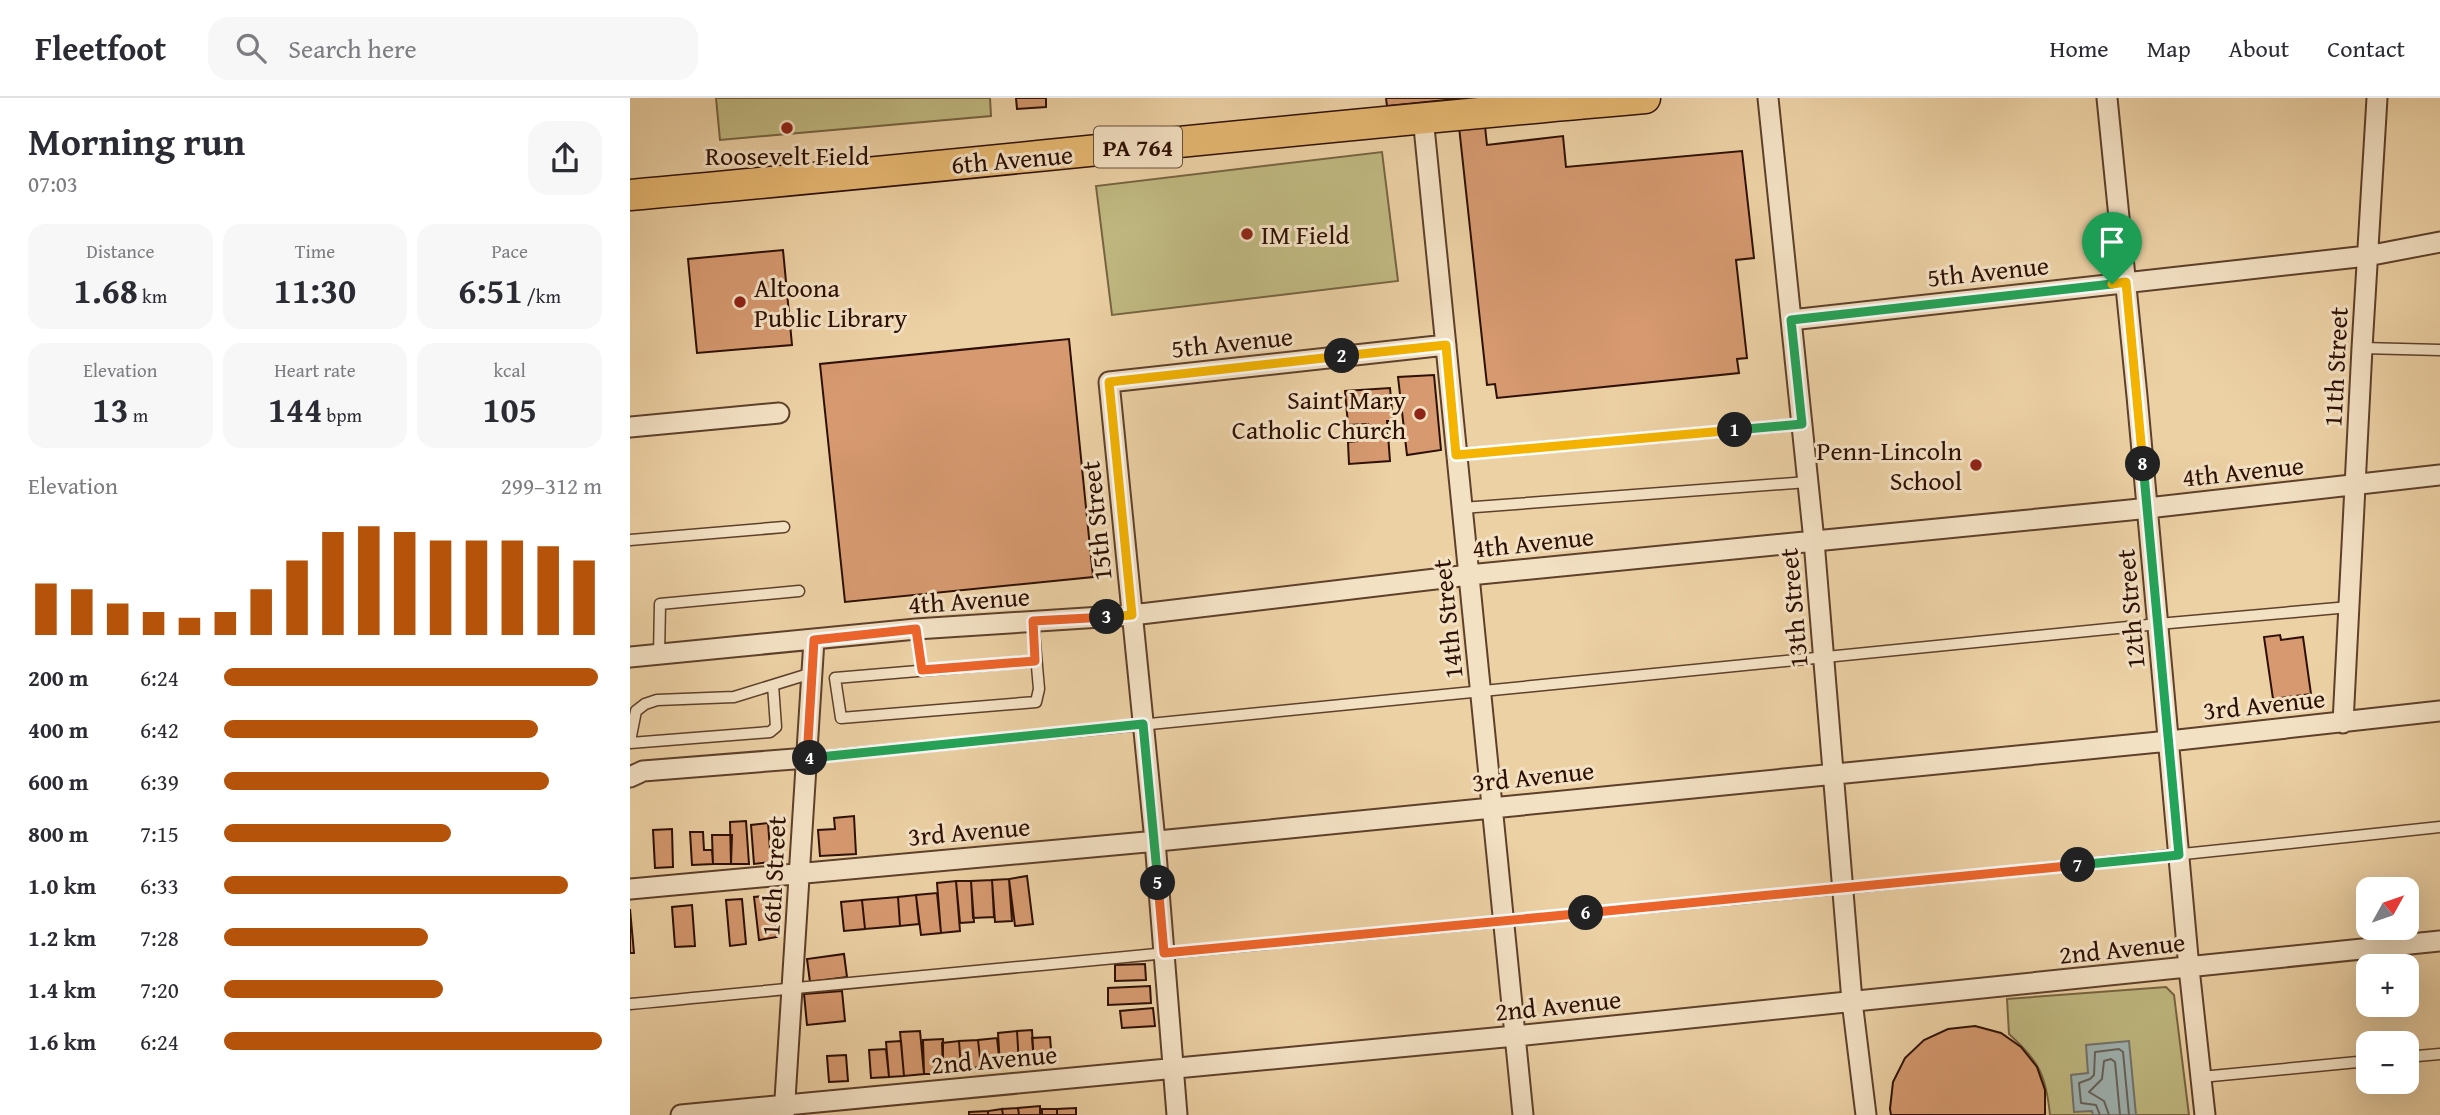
<!DOCTYPE html>
<html lang="en">
<head>
<meta charset="utf-8">
<style>
  :root { --surface:#fff; --page:#f7f7f7; --text:#2b2b33; --muted:#7c7c81; --line:#e1e1e2; --accent:#b45309 }
  body { margin:0; font-family:"Gentium Book Plus",serif; background:var(--page); color:var(--text); height:100vh; display:flex; flex-direction:column; font-size:26px; white-space:nowrap }
  * { box-sizing:border-box; margin:0 }
  p { font-size:23px; color:var(--muted) }
  .icon { flex:none; width:38px; height:38px; fill:none; stroke:currentColor; stroke-width:2; stroke-linecap:round; stroke-linejoin:round }
  .map { position:relative; flex:1; overflow:hidden }
  .sheet { display:flex; flex-direction:column; background:var(--surface); width:630px }
  .sheet>* { flex:none }
  .needle { width:46px; rotate:50deg }
  .fabs { position:absolute; left:1726px; top:779px; display:grid; gap:14px }
  .fabs a { display:grid; place-items:center; width:63px; height:63px; border-radius:14px; background:var(--surface); box-shadow:0 7px 28px #0002; font-size:35px }
  .pin { position:absolute; display:grid; place-items:center; width:60px; height:60px; color:#fff; margin:-72px -30px; border-radius:50% 50% 50% 0; rotate:-45deg; box-shadow:0 0 7px #0007 }
  .pin .icon { rotate:45deg }
  .km { position:absolute; width:35px; height:35px; margin:-18px; border-radius:50%; background:#222; color:#fff; font-size:19px; line-height:35px; text-align:center }
  .round { display:grid; place-items:center; flex:none; width:74px; height:74px; border-radius:21px; background:var(--page) }
  .overview { display:flex; align-items:center; justify-content:space-between; height:119px; padding:0 28px }
  h1 { font-size:38px; font-weight:700; line-height:52px }
  .metrics { display:grid; grid-template-columns:repeat(3,1fr); gap:10px; height:119px; padding:7px 28px }
  .metrics div { display:grid; align-content:center; border-radius:18px; background:var(--page); text-align:center }
  .metrics b { font-size:35px; font-weight:700 }
  .metrics small { font-size:19px; font-weight:400 }
  .metrics p { font-size:19px }
  .chart { height:196px; padding:14px 28px }
  .chart p { display:flex; justify-content:space-between }
  .chart svg { width:100%; height:126px; margin-top:7px; stroke:var(--accent); stroke-width:6 }
  ul { padding:0 28px; list-style:none; font-size:23px }
  li { display:grid; grid-template-columns:112px 84px 1fr; align-items:center; height:52px }
  li i { height:18px; border-radius:9px; background:var(--accent) }
  header { display:flex; align-items:center; gap:42px; box-sizing:border-box; height:98px; padding:0 35px; background:var(--surface); border-bottom:2px solid var(--line) }
  header strong { font-size:33px }
  nav { display:flex; gap:38px; margin-inline-start:auto; font-size:24px }
  .search { width:490px; height:63px; background:var(--page); display:flex; align-items:center; gap:18px; box-sizing:border-box; padding:0 24px; border-radius:21px; color:var(--muted); font-size:26px }
  main { display:flex; flex:1; min-height:0 }
  .map>svg:first-child { display:block }
  .green { fill:#c0b981; stroke:#776442; stroke-width:2 }
  .water { fill:#9fb4b3; stroke:#72726c; stroke-width:2 }
  .lines { fill:none; stroke-linecap:round; stroke-linejoin:round }
  .shore { stroke:#66625a; stroke-width:2 }
  .building { fill:#d69970; stroke:#2e1002; stroke-width:2 }
  .lane-casing { stroke:#5e402b; stroke-width:13 }
  .street-casing { stroke:#5e402b; stroke-width:23 }
  .primary-casing { stroke:#2e1002; stroke-width:33 }
  .lane { stroke:#f3e1c4; stroke-width:10 }
  .street { stroke:#f3e1c4; stroke-width:19 }
  .primary { stroke:#e6b872; stroke-width:30 }
  .split-1-casing { stroke:#fff; stroke-width:14 }
  .split-2-casing { stroke:#fff; stroke-width:14 }
  .split-3-casing { stroke:#fff; stroke-width:14 }
  .split-4-casing { stroke:#fff; stroke-width:14 }
  .split-5-casing { stroke:#fff; stroke-width:14 }
  .split-6-casing { stroke:#fff; stroke-width:14 }
  .split-7-casing { stroke:#fff; stroke-width:14 }
  .split-8-casing { stroke:#fff; stroke-width:14 }
  .split-9-casing { stroke:#fff; stroke-width:14 }
  .split-1 { stroke:#22a559; stroke-width:9 }
  .split-2 { stroke:#f5b400; stroke-width:9 }
  .split-3 { stroke:#f5b400; stroke-width:9 }
  .split-4 { stroke:#f0652b; stroke-width:9 }
  .split-5 { stroke:#22a559; stroke-width:9 }
  .split-6 { stroke:#f0652b; stroke-width:9 }
  .split-7 { stroke:#f0652b; stroke-width:9 }
  .split-8 { stroke:#22a559; stroke-width:9 }
  .split-9 { stroke:#f5b400; stroke-width:9 }
  .poi-dot { fill:#8f2418; stroke:#f3e1c4; stroke-width:2.5 }
  .labels { text-anchor:middle; dominant-baseline:central; stroke-width:6; stroke-linejoin:round; paint-order:stroke }
  .shield { fill:#f3e1c4; stroke:#694f3c; stroke-width:2 }
  .shield-label { font-size:24px; font-weight:bold; fill:#2e1002 }
  .poi-label { font-size:26px; fill:#2e1002; stroke:#f3e1c4; text-anchor:start }
  .street-label { font-size:26px; fill:#2e1002; stroke:#f3e1c4 }
</style>
</head>
<body>
<header>
<strong>Fleetfoot</strong>
<div class="search"><svg class="icon" aria-label="search" viewBox="0 0 24 24"><circle cx="10" cy="10" r="6"/><path d="M15 15l6 6"/></svg>Search here</div>
<nav><a>Home</a><a>Map</a><a>About</a><a>Contact</a></nav>
</header>
<main>
<section class="sheet">
<div class="overview"><div><h1>Morning run</h1><p>07:03</p></div><a class="round"><svg class="icon" aria-label="share" viewBox="0 0 24 24"><path d="M12 15V3M7 8l5-5 5 5M5 13v7h14v-7"/></svg></a></div>
<div class="metrics">
<div><p>Distance</p><b>1.68<small> km</small></b></div>
<div><p>Time</p><b>11:30</b></div>
<div><p>Pace</p><b>6:51<small> /km</small></b></div>
</div>
<div class="metrics">
<div><p>Elevation</p><b>13<small> m</small></b></div>
<div><p>Heart rate</p><b>144<small> bpm</small></b></div>
<div><p>kcal</p><b>105</b></div>
</div>
<div class="chart"><p><span>Elevation</span>299–312 m</p>
<svg viewBox="0 0 160 44" preserveAspectRatio="none"><path d="M5 44V26M15 44V28M25 44V33M35 44V36M45 44V38M55 44V36M65 44V28M75 44V18M85 44V8M95 44V6M105 44V8M115 44V11M125 44V11M135 44V11M145 44V13M155 44V18"/></svg>
</div>
<ul>
<li><b>200 m</b>6:24<i style="width:99%"></i></li>
<li><b>400 m</b>6:42<i style="width:83%"></i></li>
<li><b>600 m</b>6:39<i style="width:86%"></i></li>
<li><b>800 m</b>7:15<i style="width:60%"></i></li>
<li><b>1.0 km</b>6:33<i style="width:91%"></i></li>
<li><b>1.2 km</b>7:28<i style="width:54%"></i></li>
<li><b>1.4 km</b>7:20<i style="width:58%"></i></li>
<li><b>1.6 km</b>6:24<i style="width:100%"></i></li>
</ul>
</section>
<div class="map">
<svg width="1810" height="1017" viewBox="0 0 1810 1017">
  <rect width="100%" height="100%" fill="#ecd1a5"/>
  <filter id="stains"><feTurbulence type="fractalNoise" baseFrequency=".00286" numOctaves="4"/><feColorMatrix values="0 0 0 0 .2 0 0 0 0 .09 0 0 0 0 .02 0 0 0 .5 -.17"/></filter>
  <radialGradient id="worn" r=".72"><stop offset=".6" stop-color="#630" stop-opacity="0"/><stop offset="1" stop-color="#630" stop-opacity=".3"/></radialGradient>
  <!-- green -->
  <path class="green" d="M 86,0 L 360,0 L 361,18 L 90,42 Z
    M 752,54 L 768,183 L 482,217 L 466,88 Z
    M 1536,889 L 1544,897 L 1559,1017 L 1420,1017 C 1416,977 1409,963 1379,936 L 1377,901 Z"/>
  <!-- water -->
  <path class="water" d="M 1499,943 L 1506,1017 L 1463,1017 L 1462,1013 L 1444,1014 L 1441,977 L 1458,975 L 1456,947 Z"/>
  <g class="lines">
    <!-- shore -->
    <path class="shore" d="M 1470,1017 L 1466,1007 L 1451,1005 L 1449,985 L 1460,981 L 1464,977 L 1465,954 L 1489,951 L 1493,954 L 1499,1017
      M 1479,1017 L 1474,1003 L 1459,994 L 1472,981 L 1474,963 L 1481,961 L 1485,964 L 1490,1017"/>
  </g>
  <!-- building -->
  <path class="building" d="M 386,0 L 416,0 L 416,9 L 387,11 Z
    M 756,0 L 852,0 L 857,47 L 933,38 L 936,69 L 1112,53 L 1124,160 L 1106,162 L 1117,260 L 1107,261 L 1109,275 L 867,300 L 865,286 L 857,287 L 826,1 L 757,8 Z
    M 153,152 L 162,247 L 67,255 L 58,161 Z
    M 439,241 L 463,479 L 215,504 L 190,266 Z
    M 804,277 L 811,352 L 777,357 L 768,279 Z
    M 760,290 L 763,323 L 757,323 L 760,363 L 719,366 L 718,344 L 727,343 L 726,337 L 738,336 L 738,326 L 718,327 L 715,293 Z
    M 1650,537 L 1651,542 L 1673,539 L 1681,596 L 1643,601 L 1634,539 Z
    M 224,718 L 226,756 L 190,758 L 188,732 L 205,731 L 204,720 Z
    M 116,723 L 119,766 L 101,766 L 100,724 Z
    M 138,725 L 141,764 L 124,766 L 121,727 Z
    M 42,731 L 43,769 L 25,770 L 23,732 Z
    M 60,734 L 73,734 L 74,752 L 82,752 L 83,766 L 62,767 Z
    M 82,737 L 102,737 L 101,766 L 83,766 Z
    M 397,778 L 403,826 L 385,828 L 379,781 Z
    M 379,781 L 382,823 L 365,824 L 362,782 Z
    M 362,782 L 364,819 L 343,820 L 341,783 Z
    M 326,783 L 330,833 L 311,835 L 307,785 Z
    M 326,783 L 341,783 L 344,824 L 330,825 Z
    M 307,795 L 311,835 L 291,837 L 286,797 Z
    M 142,797 L 147,839 L 129,842 L 124,799 Z
    M 286,797 L 289,826 L 270,828 L 268,799 Z
    M 268,799 L 270,828 L 235,831 L 232,802 Z
    M 112,801 L 116,846 L 100,848 L 96,802 Z
    M 232,802 L 235,831 L 214,833 L 211,804 Z
    M 62,807 L 65,848 L 45,849 L 42,809 Z
    M 0,811 L 4,855 L 0,855 Z
    M 214,856 L 217,879 L 180,884 L 177,861 Z
    M 515,866 L 516,882 L 485,883 L 485,867 Z
    M 520,888 L 521,905 L 478,907 L 478,890 Z
    M 212,893 L 215,923 L 177,927 L 174,896 Z
    M 523,910 L 525,928 L 492,930 L 490,913 Z
    M 1345,928 L 1371,935 L 1391,949 L 1407,969 L 1415,992 L 1415,1017 L 1261,1017 L 1260,1011 L 1263,984 L 1275,960 L 1294,942 L 1318,931 Z
    M 402,932 L 404,965 L 389,966 L 387,933 Z
    M 290,933 L 294,976 L 274,978 L 270,934 Z
    M 387,933 L 389,966 L 370,968 L 368,935 Z
    M 420,939 L 422,964 L 404,965 L 402,940 Z
    M 367,940 L 370,968 L 351,969 L 348,942 Z
    M 313,941 L 313,972 L 305,976 L 294,976 L 293,942 Z
    M 348,942 L 351,969 L 331,971 L 329,943 Z
    M 271,943 L 274,978 L 259,979 L 256,944 Z
    M 329,943 L 331,971 L 313,972 L 312,945 Z
    M 256,951 L 259,979 L 241,980 L 239,952 Z
    M 216,957 L 218,983 L 199,984 L 197,958 Z
    M 410,1008 L 410,1017 L 389,1017 L 388,1010 Z
    M 388,1010 L 389,1017 L 373,1017 L 372,1011 Z
    M 446,1010 L 446,1017 L 427,1017 L 427,1011 Z
    M 372,1011 L 373,1017 L 358,1017 L 358,1013 Z
    M 412,1011 L 427,1011 L 427,1017 L 412,1017 Z
    M 358,1013 L 358,1017 L 339,1017 L 339,1014 Z"/>
  <g class="lines">
    <defs>
      <path id="lane" d="M 1732,250 L 1810,252
        M 826,357 L 1172,326
        M 832,410 L 1178,384
        M 0,442 L 154,429
        M 403,523 L 409,591 L 406,604 L 211,620 L 205,580 L 405,563
        M 286,531 L 292,572
        M 29,557 L 30,506 L 169,493
        M 0,643 L 6,613 L 15,606 L 27,602 L 104,599 L 182,575
        M 0,645 L 140,634 L 146,629 L 143,587
        M 177,660 L 1528,526 L 1719,509
        M 0,906 C 603,848 1207,794 1810,729
        M 1776,959 L 1810,956
        M 1571,979 L 1738,963"/>
      <path id="street" d="M 1138,0 L 1184,443 L 1222,903 L 1236,1017
        M 1477,0 L 1507,298 L 1559,870 L 1575,1017
        M 793,19 L 893,1017
        M 1161,222 L 1737,158 L 1810,144
        M 0,329 L 149,315
        M 0,559 L 286,531 L 502,517 L 839,477 L 1500,412 L 1810,377
        M 1713,625 L 1732,250 L 1747,0
        M 0,679 L 13,673 L 177,660
        M 0,791 L 538,742 L 1539,643 L 1810,613
        M 51,1017 L 885,938 L 1810,843
        M 154,1017 L 184,542
        M 547,1017 L 525,743 L 479,284 L 816,247"/>
      <path id="primary" d="M 0,97 C 339,67 677,29 1015,0"/>
    </defs>
    <!-- lane casing -->
    <use href="#lane" class="lane-casing"/>
    <!-- street casing -->
    <use href="#street" class="street-casing"/>
    <!-- primary casing -->
    <use href="#primary" class="primary-casing"/>
    <!-- lane -->
    <use href="#lane" class="lane"/>
    <!-- street -->
    <use href="#street" class="street"/>
    <!-- primary -->
    <use href="#primary" class="primary"/>
  </g>
  <g class="lines">
    <defs>
      <path id="split-1" d="M 1105,332 L 1172,326 L 1161,222 L 1482,186"/>
      <path id="split-2" d="M 712,258 L 816,247 L 826,357 L 1105,332"/>
      <path id="split-3" d="M 477,519 L 502,517 L 479,284 L 712,258"/>
      <path id="split-4" d="M 180,660 L 177,660 L 184,542 L 286,531 L 292,572 L 405,563 L 403,523 L 477,519"/>
      <path id="split-5" d="M 180,660 L 513,626 L 528,785"/>
      <path id="split-6" d="M 528,785 L 534,855 L 956,815"/>
      <path id="split-7" d="M 956,815 L 1448,767"/>
      <path id="split-8" d="M 1448,767 L 1549,757 L 1513,366"/>
      <path id="split-9" d="M 1482,186 L 1496,184 L 1513,366"/>
    </defs>
    <!-- split-1 casing -->
    <use href="#split-1" class="split-1-casing"/>
    <!-- split-2 casing -->
    <use href="#split-2" class="split-2-casing"/>
    <!-- split-3 casing -->
    <use href="#split-3" class="split-3-casing"/>
    <!-- split-4 casing -->
    <use href="#split-4" class="split-4-casing"/>
    <!-- split-5 casing -->
    <use href="#split-5" class="split-5-casing"/>
    <!-- split-6 casing -->
    <use href="#split-6" class="split-6-casing"/>
    <!-- split-7 casing -->
    <use href="#split-7" class="split-7-casing"/>
    <!-- split-8 casing -->
    <use href="#split-8" class="split-8-casing"/>
    <!-- split-9 casing -->
    <use href="#split-9" class="split-9-casing"/>
    <!-- split-1 -->
    <use href="#split-1" class="split-1"/>
    <!-- split-2 -->
    <use href="#split-2" class="split-2"/>
    <!-- split-3 -->
    <use href="#split-3" class="split-3"/>
    <!-- split-4 -->
    <use href="#split-4" class="split-4"/>
    <!-- split-5 -->
    <use href="#split-5" class="split-5"/>
    <!-- split-6 -->
    <use href="#split-6" class="split-6"/>
    <!-- split-7 -->
    <use href="#split-7" class="split-7"/>
    <!-- split-8 -->
    <use href="#split-8" class="split-8"/>
    <!-- split-9 -->
    <use href="#split-9" class="split-9"/>
  </g>
  <!-- markers -->
  <g class="poi-dot">
    <circle cx="157" cy="30" r="7"/>
    <circle cx="617" cy="136" r="7"/>
    <circle cx="110" cy="204" r="7"/>
    <circle cx="790" cy="316" r="7"/>
    <circle cx="1346" cy="367" r="7"/>
  </g>
  <g class="labels">
    <!-- shield labels -->
    <rect class="shield" x="464" y="28.5" width="88" height="41" rx="5"/>
    <g class="shield-label">
      <text x="508" y="49">PA 764</text>
    </g>
    <!-- poi labels -->
    <g class="poi-label">
      <text x="157" y="57" text-anchor="middle">Roosevelt Field</text>
      <text x="631" y="136">IM Field</text>
      <text x="124" y="189">Altoona<tspan x="124" dy="30">Public Library</tspan></text>
      <text x="776" y="301" text-anchor="end">Saint Mary<tspan x="776" dy="30">Catholic Church</tspan></text>
      <text x="1332" y="352" text-anchor="end">Penn-Lincoln<tspan x="1332" dy="30">School</tspan></text>
    </g>
    <!-- street labels -->
    <g class="street-label">
      <text transform="translate(382 61) rotate(-5)">6th Avenue</text>
      <text transform="translate(1358 173) rotate(-6)">5th Avenue</text>
      <text transform="translate(602 244) rotate(-6)">5th Avenue</text>
      <text transform="translate(1705 269) rotate(-87)">11th Street</text>
      <text transform="translate(1613 373) rotate(-6)">4th Avenue</text>
      <text transform="translate(466 423) rotate(-96)">15th Street</text>
      <text transform="translate(903 444) rotate(-6)">4th Avenue</text>
      <text transform="translate(339 502) rotate(-4)">4th Avenue</text>
      <text transform="translate(1163 510) rotate(-95)">13th Street</text>
      <text transform="translate(1500 511) rotate(-95)">12th Street</text>
      <text transform="translate(817 521) rotate(-96)">14th Street</text>
      <text transform="translate(1634 606) rotate(-6)">3rd Avenue</text>
      <text transform="translate(903 678) rotate(-6)">3rd Avenue</text>
      <text transform="translate(339 733) rotate(-5)">3rd Avenue</text>
      <text transform="translate(143 778) rotate(-87)">16th Street</text>
      <text transform="translate(1492 850) rotate(-6)">2nd Avenue</text>
      <text transform="translate(928 907) rotate(-6)">2nd Avenue</text>
      <text transform="translate(364 961) rotate(-5)">2nd Avenue</text>
    </g>
  </g>
  <rect width="100%" height="100%" filter="url(#stains)"/>
  <rect width="100%" height="100%" fill="url(#worn)"/>
</svg>
<div class="fabs">
<a><svg class="needle" viewBox="-14 -14 28 28"><path d="M0-13l5 13h-10z" fill="#e53935"/><path d="M0 13l5-13h-10z" fill="#7c7c81"/></svg></a>
<a>+</a>
<a>−</a>
</div>
<div class="pin" style="left:1482px;top:186px;background:#1e9e55"><svg class="icon" aria-label="arrive" viewBox="0 0 24 24"><path d="M6 21V4h12l-3 4 3 4H6"/></svg></div>
<b class="km" style="left:1105px;top:332px">1</b>
<b class="km" style="left:712px;top:258px">2</b>
<b class="km" style="left:477px;top:519px">3</b>
<b class="km" style="left:180px;top:660px">4</b>
<b class="km" style="left:528px;top:785px">5</b>
<b class="km" style="left:956px;top:815px">6</b>
<b class="km" style="left:1448px;top:767px">7</b>
<b class="km" style="left:1513px;top:366px">8</b>
</div>
</main>
</body>
</html>
